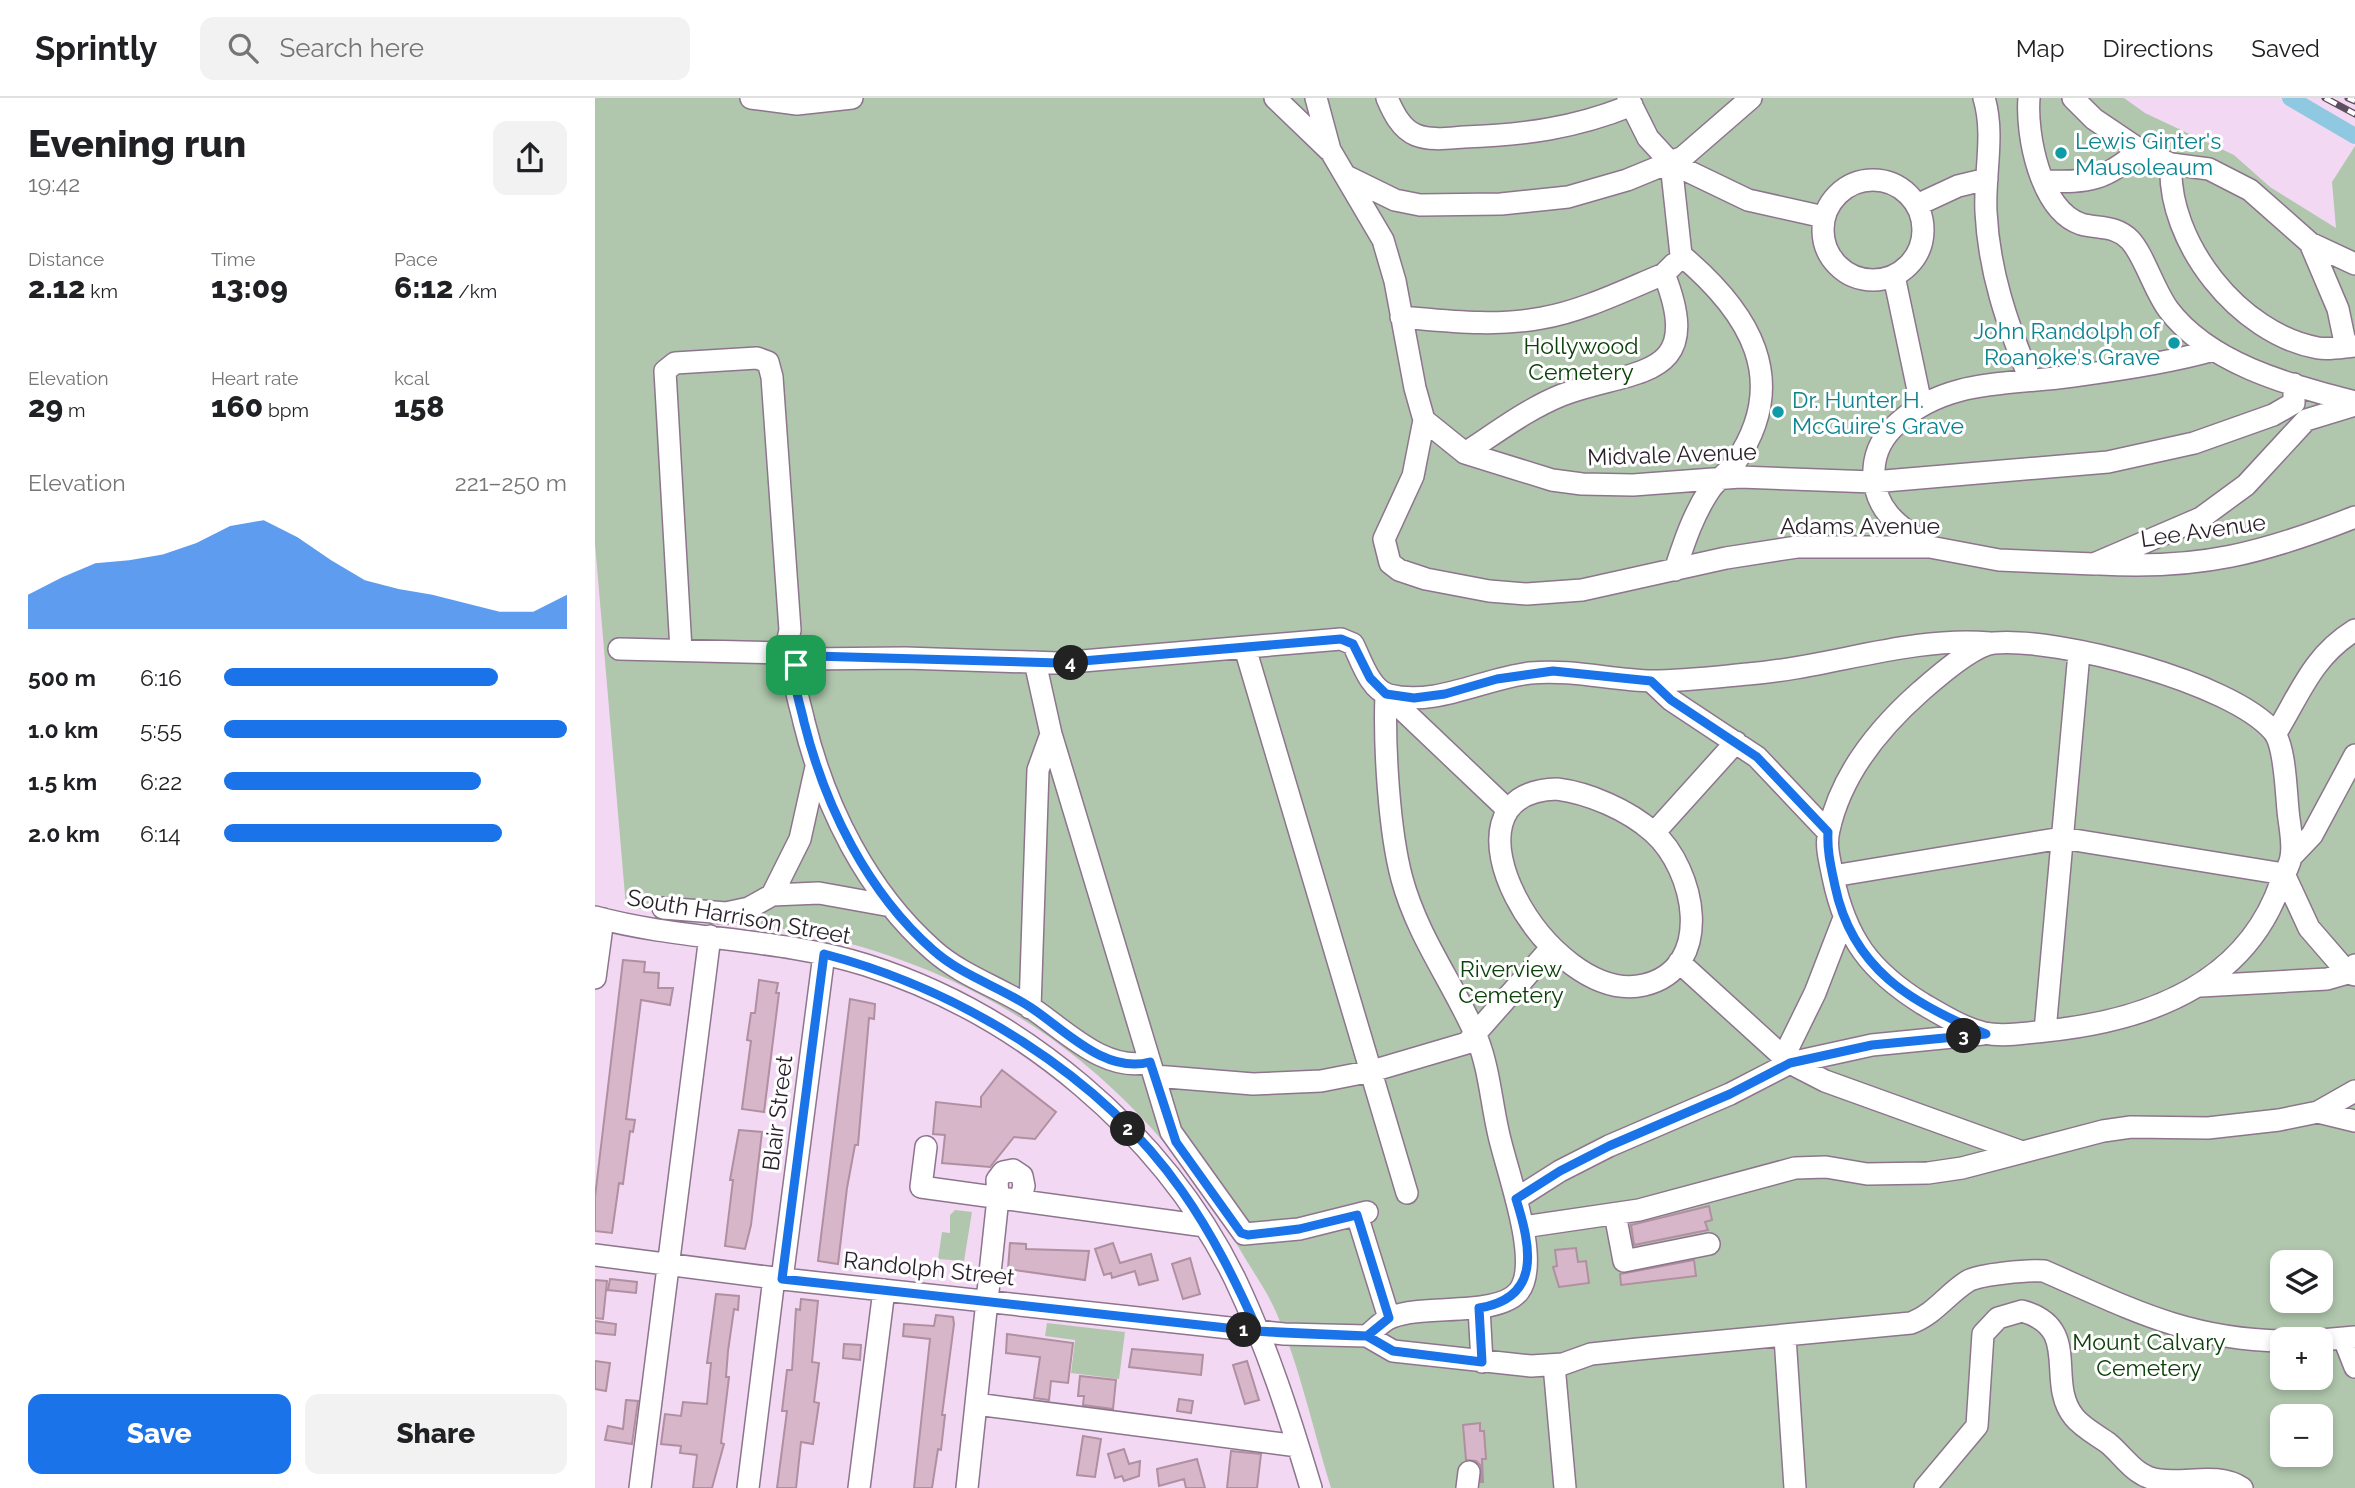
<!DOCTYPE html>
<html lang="en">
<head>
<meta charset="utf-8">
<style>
  :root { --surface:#fff; --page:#f2f2f2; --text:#202124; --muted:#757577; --line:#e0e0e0; --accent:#1a73e8 }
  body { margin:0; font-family:Raleway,sans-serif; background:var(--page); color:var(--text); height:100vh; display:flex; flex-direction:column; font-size:26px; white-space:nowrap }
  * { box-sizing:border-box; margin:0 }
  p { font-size:23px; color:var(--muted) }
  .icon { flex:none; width:38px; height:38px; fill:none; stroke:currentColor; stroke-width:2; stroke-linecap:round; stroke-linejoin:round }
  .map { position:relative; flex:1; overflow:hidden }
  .sheet { display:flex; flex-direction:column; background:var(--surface); width:595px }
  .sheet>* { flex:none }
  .controls { position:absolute; left:1675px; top:1152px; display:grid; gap:14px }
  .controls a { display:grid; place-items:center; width:63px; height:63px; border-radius:14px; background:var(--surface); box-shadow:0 4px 10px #0003; font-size:35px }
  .pin { position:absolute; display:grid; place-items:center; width:60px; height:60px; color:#fff; margin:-30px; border-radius:14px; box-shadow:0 4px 10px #0006 }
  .km { position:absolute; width:35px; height:35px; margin:-18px; border-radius:50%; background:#222; color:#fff; font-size:19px; line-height:35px; text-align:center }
  .round { display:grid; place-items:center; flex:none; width:74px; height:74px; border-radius:14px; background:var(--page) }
  .head { display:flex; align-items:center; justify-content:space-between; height:119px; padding:0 28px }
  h1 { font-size:38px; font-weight:800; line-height:52px }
  .metrics { display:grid; grid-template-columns:repeat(3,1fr); gap:10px; height:119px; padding:7px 28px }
  .metrics div { display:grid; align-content:center }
  .metrics b { font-size:30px; font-weight:800 }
  .metrics small { font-size:19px; font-weight:400 }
  .metrics p { font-size:19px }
  .chart { height:196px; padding:14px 28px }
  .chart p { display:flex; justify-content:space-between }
  .chart svg { width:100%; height:126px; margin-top:7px; fill:var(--accent); opacity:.7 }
  .cta { display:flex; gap:14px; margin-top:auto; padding:14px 28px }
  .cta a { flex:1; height:80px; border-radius:14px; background:var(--accent); color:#fff; font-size:28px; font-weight:800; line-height:80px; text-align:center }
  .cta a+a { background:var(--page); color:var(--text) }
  ul { padding:0 28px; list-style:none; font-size:23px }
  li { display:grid; grid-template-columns:112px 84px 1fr; align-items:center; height:52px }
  li i { height:18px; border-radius:9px; background:var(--accent) }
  header { display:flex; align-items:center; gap:42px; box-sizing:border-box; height:98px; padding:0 35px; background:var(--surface); border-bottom:2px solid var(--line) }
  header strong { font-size:33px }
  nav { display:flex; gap:38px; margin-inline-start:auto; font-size:24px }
  .search { width:490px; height:63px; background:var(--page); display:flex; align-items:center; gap:18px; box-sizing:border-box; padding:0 24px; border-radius:14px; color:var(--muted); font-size:26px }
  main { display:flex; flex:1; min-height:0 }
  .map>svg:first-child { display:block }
  .green { fill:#b0c7ad; fill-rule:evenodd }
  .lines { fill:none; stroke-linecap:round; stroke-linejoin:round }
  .canal { stroke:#8ec9e1; stroke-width:16 }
  .building { fill:#d8b6c9; stroke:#af8fa0; stroke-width:2 }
  .minor-casing { stroke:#8d758d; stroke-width:24 }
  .minor { stroke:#fff; stroke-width:21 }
  .rail-casing { stroke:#5d4f5d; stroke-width:7 }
  .rail { stroke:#fff; stroke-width:4.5; stroke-dasharray:13; stroke-linecap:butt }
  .route-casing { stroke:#fff; stroke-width:14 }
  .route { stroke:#1a73e8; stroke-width:9 }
  .culture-dot { fill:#0f9aa8; stroke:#fff; stroke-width:2.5 }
  .labels { text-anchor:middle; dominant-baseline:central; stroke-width:6; stroke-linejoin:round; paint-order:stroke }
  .culture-label { font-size:23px; fill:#0d838f; stroke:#fff; text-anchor:start }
  .park-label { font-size:23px; fill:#0c4109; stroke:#fff }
  .street-label { font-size:23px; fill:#291f29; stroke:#fff }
</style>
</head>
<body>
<header>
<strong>Sprintly</strong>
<div class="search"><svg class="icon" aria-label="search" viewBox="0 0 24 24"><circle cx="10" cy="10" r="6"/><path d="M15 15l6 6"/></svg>Search here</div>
<nav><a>Map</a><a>Directions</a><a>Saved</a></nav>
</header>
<main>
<section class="sheet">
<div class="head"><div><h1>Evening run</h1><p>19:42</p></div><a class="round"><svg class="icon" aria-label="share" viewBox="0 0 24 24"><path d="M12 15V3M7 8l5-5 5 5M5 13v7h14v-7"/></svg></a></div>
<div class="metrics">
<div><p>Distance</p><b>2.12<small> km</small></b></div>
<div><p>Time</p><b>13:09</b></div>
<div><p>Pace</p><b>6:12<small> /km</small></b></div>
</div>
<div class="metrics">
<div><p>Elevation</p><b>29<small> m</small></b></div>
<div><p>Heart rate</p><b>160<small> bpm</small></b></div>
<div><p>kcal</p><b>158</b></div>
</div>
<div class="chart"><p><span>Elevation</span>221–250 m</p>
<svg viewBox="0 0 160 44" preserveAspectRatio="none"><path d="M0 44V32L10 26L20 21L30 20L40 18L50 14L60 8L70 6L80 12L90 20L100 27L110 30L120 32L130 35L140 38L150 38L160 32V44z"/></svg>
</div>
<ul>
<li><b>500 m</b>6:16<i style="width:80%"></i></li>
<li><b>1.0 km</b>5:55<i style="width:100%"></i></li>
<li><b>1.5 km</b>6:22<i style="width:75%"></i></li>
<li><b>2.0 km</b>6:14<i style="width:81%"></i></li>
</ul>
<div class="cta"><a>Save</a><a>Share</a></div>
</section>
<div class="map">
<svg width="1760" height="1390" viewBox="0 0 1760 1390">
  <rect width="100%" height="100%" fill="#f3d8f3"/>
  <!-- green -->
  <path class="green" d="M 0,0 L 1529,0 L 1550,15 L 1639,57 L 1675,89 L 1741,130 L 1737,84 L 1760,48 L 1760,1390 L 736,1390 C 718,1332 705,1269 681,1214 C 671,1191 656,1171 644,1150 C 559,1006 440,904 280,853 C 200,827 113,821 31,809 L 0,446 ZM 1687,1164 L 1726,1164 L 1726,1202 L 1687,1202 ZM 1687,1241 L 1726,1241 L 1726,1279 L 1687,1279 ZM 1687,1318 L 1726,1318 L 1726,1356 L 1687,1356 Z
    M 360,1112 L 377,1114 L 369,1163 L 343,1161 L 347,1134 L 355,1135 L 355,1117 Z
    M 452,1225 L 530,1234 L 524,1281 L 476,1275 L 480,1242 L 450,1238 Z"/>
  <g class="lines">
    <!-- canal -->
    <path class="canal" d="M 1695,0 L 1760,38"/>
  </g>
  <!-- building -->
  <path class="building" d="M 28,862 L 50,864 L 49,874 L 64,875 L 63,890 L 78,890 L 75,907 L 46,902 L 31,1021 L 40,1022 L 38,1034 L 35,1033 L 28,1086 L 24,1085 L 17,1135 L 0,1133 L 0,1099 Z
    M 164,882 L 183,885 L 181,895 L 184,895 L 169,1014 L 147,1011 L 156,943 L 152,942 L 156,915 L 160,915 Z
    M 255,901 L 280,906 L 279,921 L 274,920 L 263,1047 L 260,1047 L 252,1090 L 243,1166 L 223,1163 Z
    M 407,972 L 461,1014 L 440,1041 L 419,1039 L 395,1069 L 347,1065 L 350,1037 L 338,1036 L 341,1004 L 386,1009 L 386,999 Z
    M 144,1032 L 167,1034 L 156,1127 L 150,1151 L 130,1148 L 138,1082 L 135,1082 Z
    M 1114,1108 L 1117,1122 L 1110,1124 L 1113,1132 L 1039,1147 L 1036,1127 Z
    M 415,1145 L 431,1146 L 431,1151 L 494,1153 L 490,1182 L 413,1171 Z
    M 518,1145 L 525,1165 L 556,1156 L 563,1182 L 544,1187 L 540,1173 L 517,1180 L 516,1175 L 509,1177 L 500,1151 Z
    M 981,1150 L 983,1164 L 991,1163 L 994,1185 L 964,1189 L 958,1169 L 962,1168 L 960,1152 Z
    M 595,1160 L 605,1196 L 588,1201 L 577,1166 Z
    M 1099,1162 L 1101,1178 L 1026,1187 L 1025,1176 Z
    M 15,1181 L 42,1184 L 41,1195 L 13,1192 Z
    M 0,1182 L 12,1183 L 8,1221 L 0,1220 Z
    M 121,1196 L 144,1198 L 143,1212 L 139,1211 L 133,1253 L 131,1279 L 134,1279 L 126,1345 L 129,1346 L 117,1390 L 98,1390 L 102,1357 L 85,1355 L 86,1348 L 66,1346 L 70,1316 L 86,1318 L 88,1304 L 112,1306 L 116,1265 L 112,1265 Z
    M 206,1201 L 223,1203 L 217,1264 L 224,1265 L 219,1304 L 224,1305 L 218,1346 L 206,1344 L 201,1390 L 182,1390 L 192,1313 L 187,1313 L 192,1272 L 197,1272 L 201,1211 L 205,1212 Z
    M 341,1217 L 358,1219 L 359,1226 L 347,1317 L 350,1317 L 346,1352 L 343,1351 L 337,1390 L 319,1390 L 335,1241 L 308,1238 L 309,1226 L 339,1228 Z
    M 0,1223 L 21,1226 L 20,1237 L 0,1235 Z
    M 412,1236 L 478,1245 L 473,1285 L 456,1283 L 454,1302 L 439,1300 L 445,1259 L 411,1255 Z
    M 249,1246 L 266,1247 L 265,1262 L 248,1260 Z
    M 537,1251 L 608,1257 L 606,1277 L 534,1269 Z
    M 0,1263 L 15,1265 L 11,1293 L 0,1291 Z
    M 652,1263 L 664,1302 L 650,1306 L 638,1267 Z
    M 485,1278 L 521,1282 L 518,1311 L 488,1307 L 489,1298 L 483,1298 Z
    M 584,1301 L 598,1303 L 596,1315 L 582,1313 Z
    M 31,1302 L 43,1303 L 37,1346 L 10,1342 L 13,1328 L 28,1331 Z
    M 885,1325 L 885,1333 L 889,1333 L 891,1361 L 887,1361 L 888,1384 L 886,1384 L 886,1368 L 881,1363 L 871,1362 L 868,1327 Z
    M 488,1338 L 506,1341 L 500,1379 L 482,1377 Z
    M 529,1351 L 534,1366 L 545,1363 L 544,1378 L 529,1383 L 527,1378 L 520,1380 L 513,1356 Z
    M 636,1353 L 666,1356 L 662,1390 L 632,1390 Z
    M 602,1361 L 610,1390 L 591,1390 L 589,1381 L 564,1388 L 562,1371 Z"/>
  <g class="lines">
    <defs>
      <path id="minor" d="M 156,0 L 202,6 L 257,0
        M 680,0 L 734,52
        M 721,0 L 735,52 L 788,142 L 800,183 L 820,290 L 829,322 L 870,355 L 957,382 L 987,386 L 1038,387 L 1145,379 L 1278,384 L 1513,364 L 1599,345 L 1678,317 L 1699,305 L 1699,286
        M 792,0 C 798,14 806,31 821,37 C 836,43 854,40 869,39 C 929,37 981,30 1037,7
        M 1033,0 L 1053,40 L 1076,65 L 1086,157 C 1154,214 1197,282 1140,365 C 1132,376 1121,382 1114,393 C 1098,417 1089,445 1080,472
        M 1389,0 C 1400,36 1389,77 1391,114 C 1394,174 1412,226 1435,281
        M 1434,0 C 1431,36 1445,112 1486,126 C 1503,131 1521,127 1535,142 C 1549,157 1558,190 1573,211 C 1615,267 1696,287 1760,304
        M 1478,0 L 1499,21 L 1545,52 L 1576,66 L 1614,71 L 1655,92 L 1715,145 L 1743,211 L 1751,249
        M 1076,65 L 1153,102 L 1229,119
        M 1576,66 C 1572,144 1644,236 1723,250 C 1735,252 1748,249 1760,248
        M 753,79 L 800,102 L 825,107 L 906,106 L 973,99 L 1032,82 L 1088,59 L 1156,0
        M1228 132a50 50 0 1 1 100 0a50 50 0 1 1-100 0Z
        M 1449,83 C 1496,85 1509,82 1545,52
        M 1322,107 L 1363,88 L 1392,81
        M 1715,145 L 1760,166
        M 1299,178 L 1326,306
        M 806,219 C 853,223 900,229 947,220 C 988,213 1030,192 1069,176 L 1079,166
        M 829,322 L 818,378 L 789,441 L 795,465 L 804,472 L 831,481 L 894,493 L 932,496 L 987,492 L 1131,460 L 1202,449 L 1335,449 L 1404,462 L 1499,466 L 1606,420 L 1651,387 L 1711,322 L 1760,307
        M 870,355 C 901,335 932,311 967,297 C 1038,270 1112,284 1069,176
        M 1334,448 C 1303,428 1277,411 1279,371 C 1280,353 1289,337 1303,325 C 1352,280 1416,287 1478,278 C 1525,272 1573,265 1619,252
        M 1505,466 C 1604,472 1669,455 1760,419
        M 650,550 L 812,1095
        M 24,551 L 187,555 L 197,563
        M 86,552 L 70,273 L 80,265 L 162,260 L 173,264 L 177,279 L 195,532 L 192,546 L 187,555
        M 440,564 L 456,636 L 576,1034 L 649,1136 L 704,1131 L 772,1114
        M 1056,583 L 1076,602 L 1162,659 L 1233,734
        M 791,596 L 912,711
        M 1681,635 C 1706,594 1717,559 1760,532
        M 962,691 C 994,695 1033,712 1058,734 C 1100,771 1121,870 1049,887 C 953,909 831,694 962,691 Z
        M 1059,735 L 1141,644
        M 1697,758 L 1717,737 L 1760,657
        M 1238,778 L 1467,740 L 1689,776 L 1714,830 L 1753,875 L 1760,867
        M 177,797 L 205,741 L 221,669
        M 68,810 L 131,815 L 154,810 L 177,797 L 224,795 L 296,808
        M 0,819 C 88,843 183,839 271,867 C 426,916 568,1035 640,1181 C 672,1248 695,1320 716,1390
        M 1084,864 L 1195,965 L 1230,983 L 1427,1054
        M 0,880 L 8,821
        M 1606,888 L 1732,881 L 1753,875 L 1760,877
        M 435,910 L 443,672 L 456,636
        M 1450,933 C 1551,923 1651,887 1686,784 C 1689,776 1695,767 1696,759 C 1699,745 1694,726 1693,712 C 1691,693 1690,646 1678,633 C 1636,584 1462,539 1399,545 C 1378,547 1342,579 1326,593 C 1284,630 1246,677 1234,732 C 1230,748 1235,763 1238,779 C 1251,841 1275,873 1328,906 C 1347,917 1368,930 1389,935 C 1408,939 1431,935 1450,933 L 1484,555
        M 555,964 C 511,975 472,934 438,911 C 406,890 367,878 338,852 C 272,794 230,709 209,624 C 205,605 197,586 201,567 L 208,561 L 310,560 L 464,565 L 746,541 L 758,546 C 766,562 775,592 794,597 C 841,609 889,580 935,575 C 977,571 1016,582 1057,583 C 1089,583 1121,579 1153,576 C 1234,570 1314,538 1395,545
        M 1195,965 L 1193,950 L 1220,895 L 1249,820
        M 560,978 L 658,986 L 726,983 L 777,973 L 872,945 L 956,850
        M 1723,1014 L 1760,1023
        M 331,1049 L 326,1089 L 610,1128
        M 921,1101 L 965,1073 L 1014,1048 L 1135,996 L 1195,965 L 1277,947 L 1388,936
        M 1020,1116 L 1029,1163 L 1114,1146
        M 762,1117 L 794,1220
        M 928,1129 L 1044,1112 L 1200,1070 L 1231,1069 L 1272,1076 L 1333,1075 L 1367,1070 L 1508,1033 L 1536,1029 L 1613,1030 L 1684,1022 L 1723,1014 L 1760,993
        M 0,1157 L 179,1180 L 689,1236 L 772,1238 L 798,1253 L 936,1268 L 968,1266 L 996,1256 L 1043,1251 L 1316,1225 C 1340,1216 1352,1196 1373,1183 C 1386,1176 1433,1172 1449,1173 C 1534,1210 1590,1241 1687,1243
        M 187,1181 L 229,856
        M 884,1210 L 887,1264
        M 772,1238 C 779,1232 788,1222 797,1219 C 830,1206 904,1219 924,1193 C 947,1163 910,1069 903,1033 C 896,1002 894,970 882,940 C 859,886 823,840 807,781 C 794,733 789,648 791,596
        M 1190,1239 L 1200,1390
        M 1749,1241 L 1760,1269
        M 1726,1242 L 1760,1239
        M 959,1267 L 970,1390
        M 381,1306 L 703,1348
        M 45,1390 L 115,838
        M 153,1390 L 179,1180
        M 264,1390 L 289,1192
        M 372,1390 L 403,1100 L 402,1082 L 408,1074 L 418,1072 L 427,1078 L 429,1088 L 425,1102
        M 872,1390 L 874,1374
        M 1330,1390 L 1382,1328 L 1388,1236 L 1403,1220 L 1427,1213 C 1488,1230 1450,1283 1479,1319 C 1488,1330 1502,1337 1513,1345 C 1530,1359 1540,1379 1564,1382 C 1592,1386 1622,1374 1647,1390"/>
    </defs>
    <!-- minor casing -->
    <use href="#minor" class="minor-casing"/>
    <!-- minor -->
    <use href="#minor" class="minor"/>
    <defs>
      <path id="rail" d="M 1730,0 L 1760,16
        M 1753,0 L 1760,3"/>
    </defs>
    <!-- rail casing -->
    <use href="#rail" class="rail-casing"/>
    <!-- rail -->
    <use href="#rail" class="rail"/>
  </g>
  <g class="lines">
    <defs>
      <path id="route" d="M 201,567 C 197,586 205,605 209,624 C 230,708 272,794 338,852 C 367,878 406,889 438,911 C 472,934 511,976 555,964 L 581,1044 L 646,1135 L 653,1137 L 704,1131 L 762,1117 L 794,1220 L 772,1238 C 728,1237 685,1236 641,1231 L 187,1181 L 229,856 C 364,891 506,977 587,1093 C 618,1137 641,1184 663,1233 L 772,1238 L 798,1253 L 887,1264 L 884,1210 C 947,1200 936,1149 921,1101 L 965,1073 L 1014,1048 L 1135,996 L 1195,965 L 1277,947 L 1391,936 C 1317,906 1257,871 1240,788 C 1236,769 1232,753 1233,734 L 1162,659 L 1076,602 L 1056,583 L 958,573 L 902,581 L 850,596 L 819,600 L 791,596 L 775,580 L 758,546 L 746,541 L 464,565 L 218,558 L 208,561 L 201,567"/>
    </defs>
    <!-- route casing -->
    <use href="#route" class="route-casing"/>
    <!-- route -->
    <use href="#route" class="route"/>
  </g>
  <!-- markers -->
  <g class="culture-dot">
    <circle cx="1466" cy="55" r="7"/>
    <circle cx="1579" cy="245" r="7"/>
    <circle cx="1183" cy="314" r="7"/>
  </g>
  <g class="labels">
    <!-- culture labels -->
    <g class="culture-label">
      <text x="1480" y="42">Lewis Ginter's<tspan x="1480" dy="26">Mausoleaum</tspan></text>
      <text x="1565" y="232" text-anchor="end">John Randolph of<tspan x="1565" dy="26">Roanoke's Grave</tspan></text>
      <text x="1197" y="301">Dr. Hunter H.<tspan x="1197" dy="26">McGuire's Grave</tspan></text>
    </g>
    <!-- park labels -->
    <g class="park-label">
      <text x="986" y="247">Hollywood<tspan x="986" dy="26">Cemetery</tspan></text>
      <text x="916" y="870">Riverview<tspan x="916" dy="26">Cemetery</tspan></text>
      <text x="1554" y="1243">Mount Calvary<tspan x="1554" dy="26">Cemetery</tspan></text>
    </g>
    <!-- street labels -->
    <g class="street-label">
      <text transform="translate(1077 356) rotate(-2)">Midvale Avenue</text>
      <text x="1265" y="427">Adams Avenue</text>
      <text transform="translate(1608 432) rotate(-8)">Lee Avenue</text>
      <text transform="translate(144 818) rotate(10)">South Harrison Street</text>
      <text transform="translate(182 1015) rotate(-83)">Blair Street</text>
      <text transform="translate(334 1170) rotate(6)">Randolph Street</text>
    </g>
  </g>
</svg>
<div class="controls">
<a><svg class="icon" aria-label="layers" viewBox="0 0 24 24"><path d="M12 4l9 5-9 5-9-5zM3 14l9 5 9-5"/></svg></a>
<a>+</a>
<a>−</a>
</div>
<div class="pin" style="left:201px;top:567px;background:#1e9e55"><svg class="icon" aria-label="arrive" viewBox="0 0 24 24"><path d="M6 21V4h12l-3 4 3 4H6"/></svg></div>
<b class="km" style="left:649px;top:1232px">1</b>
<b class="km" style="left:533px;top:1031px">2</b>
<b class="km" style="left:1369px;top:938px">3</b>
<b class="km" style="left:476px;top:565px">4</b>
</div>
</main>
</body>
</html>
